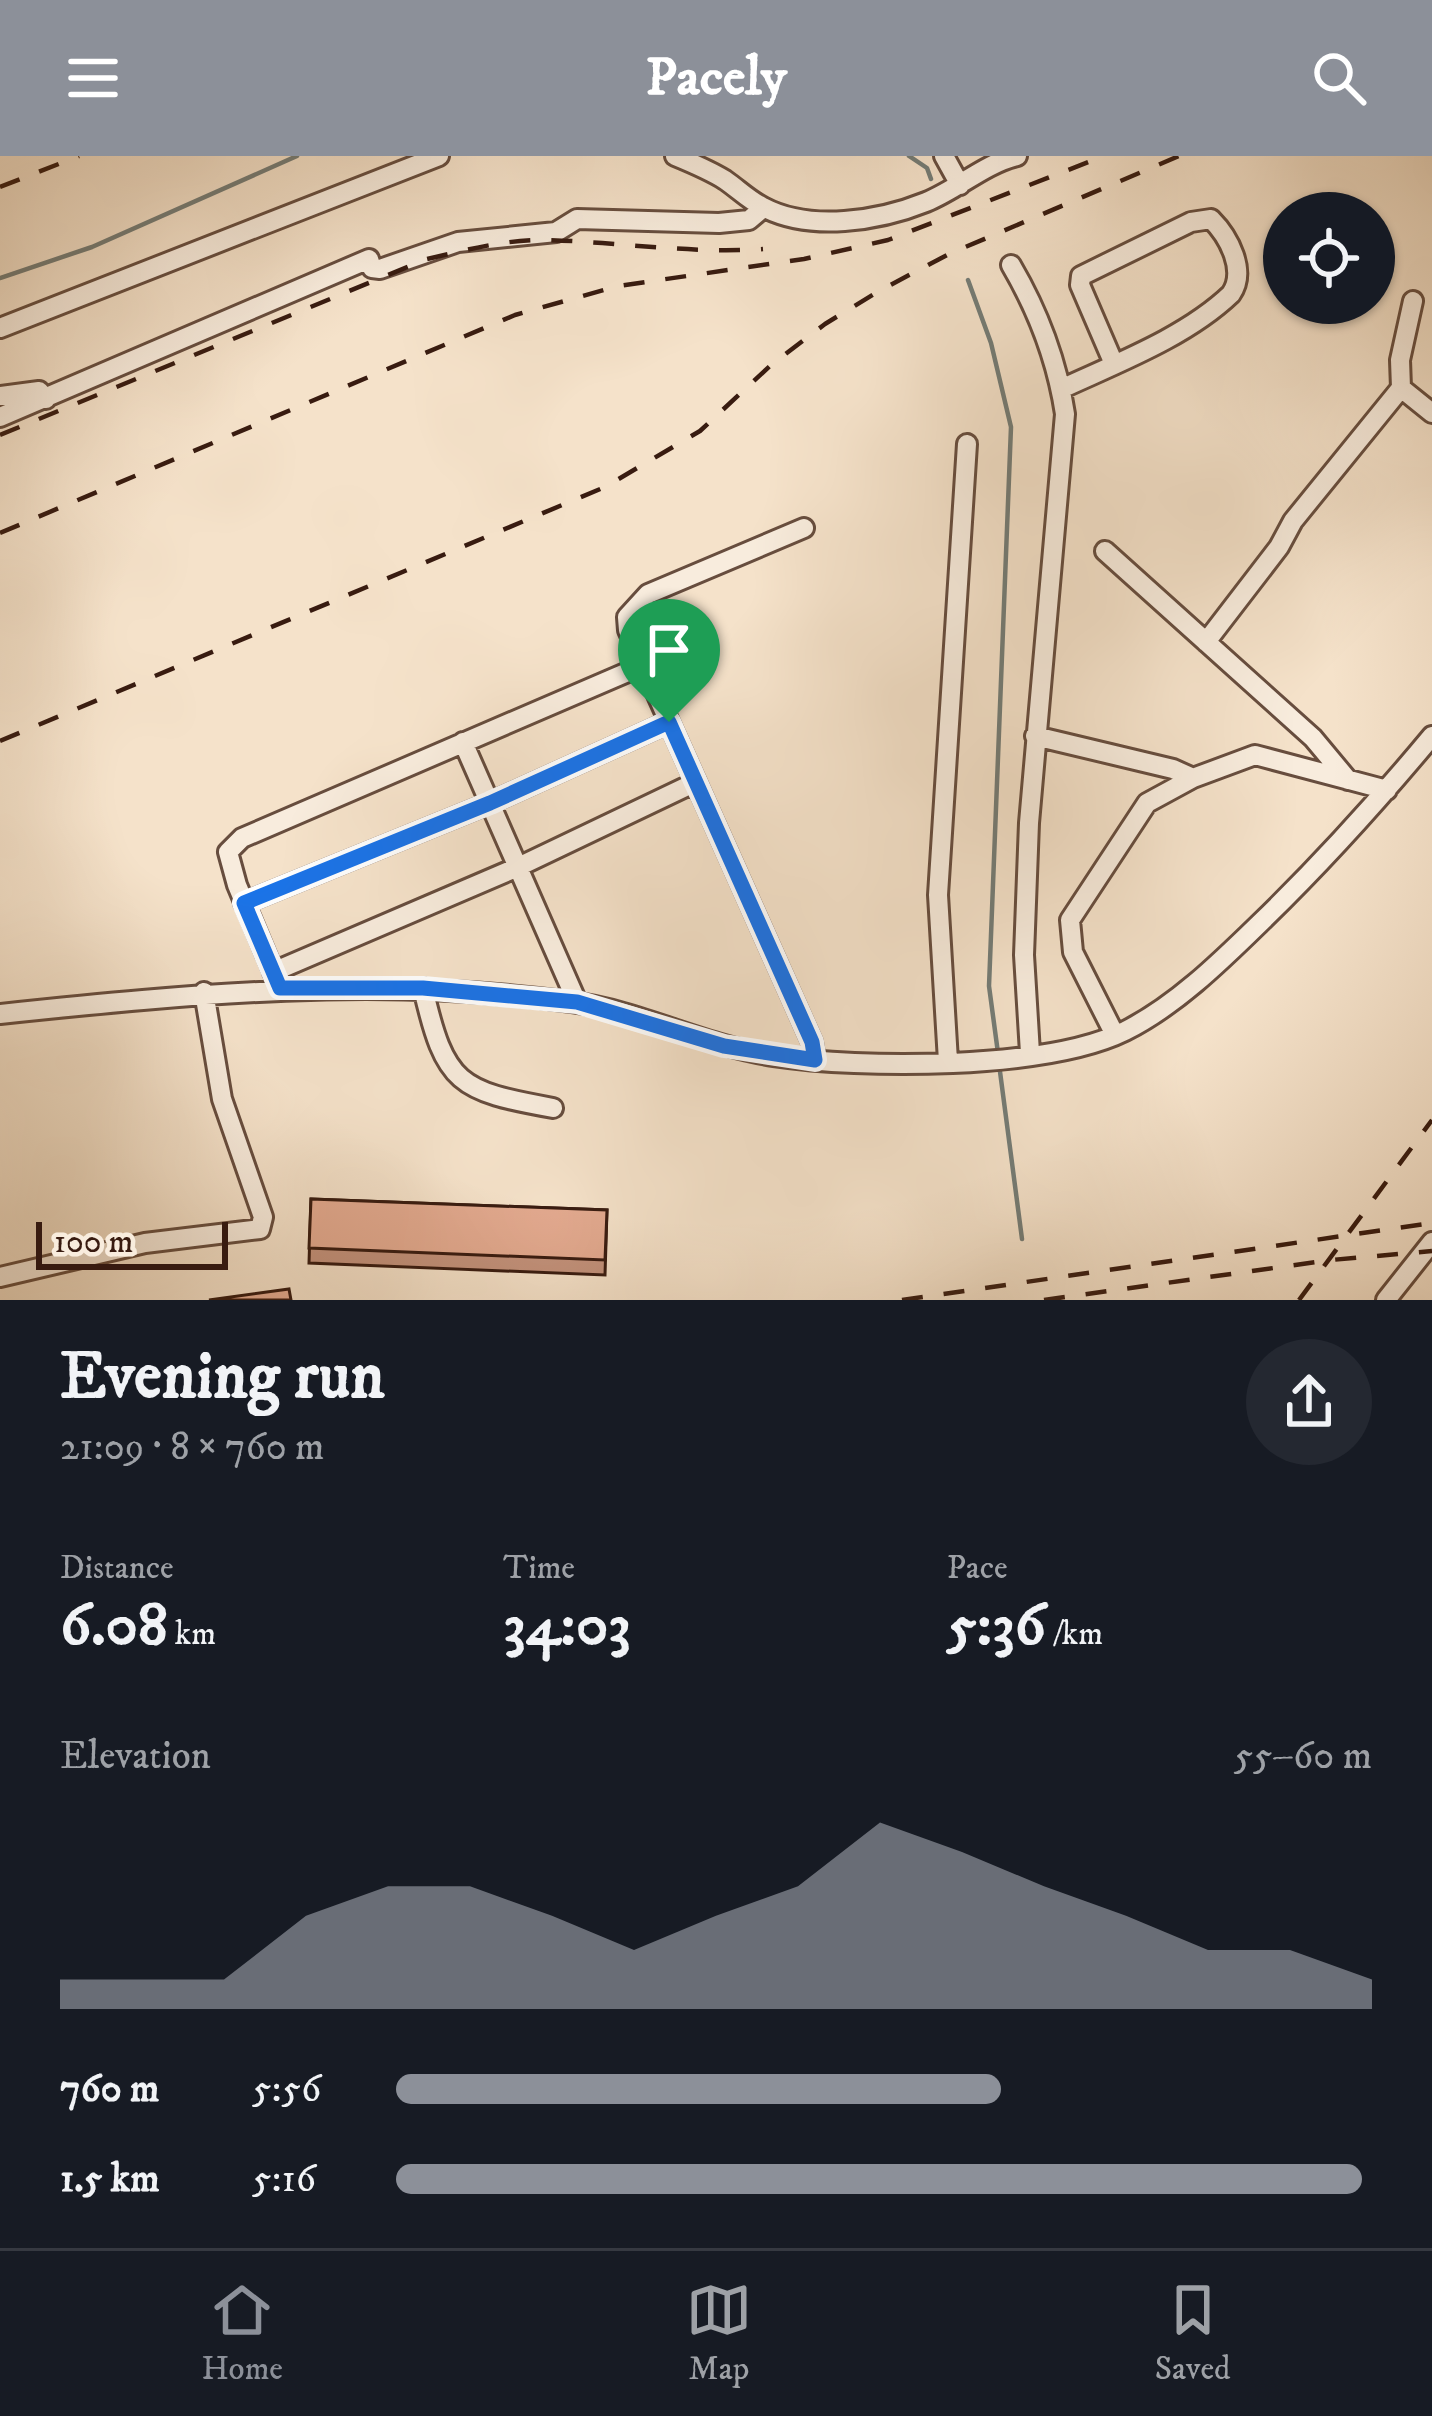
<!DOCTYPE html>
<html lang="en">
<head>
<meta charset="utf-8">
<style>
  :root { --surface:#171b24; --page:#242831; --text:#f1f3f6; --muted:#9ea1a6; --line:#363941; --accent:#8c9099 }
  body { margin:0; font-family:"IM FELL DW Pica",serif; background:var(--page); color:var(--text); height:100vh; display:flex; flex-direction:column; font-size:45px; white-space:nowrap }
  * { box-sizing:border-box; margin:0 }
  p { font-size:39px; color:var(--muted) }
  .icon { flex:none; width:66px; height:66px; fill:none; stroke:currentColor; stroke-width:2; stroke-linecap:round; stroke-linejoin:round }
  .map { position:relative; height:1144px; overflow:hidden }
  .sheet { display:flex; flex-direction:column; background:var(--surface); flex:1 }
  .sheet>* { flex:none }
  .tools { position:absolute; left:1263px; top:36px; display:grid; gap:24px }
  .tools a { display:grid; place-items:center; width:132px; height:132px; border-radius:50%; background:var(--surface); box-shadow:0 3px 9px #0004; font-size:60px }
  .scale { position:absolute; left:36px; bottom:30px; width:192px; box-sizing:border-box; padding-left:12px; border:6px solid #381b10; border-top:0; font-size:33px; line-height:42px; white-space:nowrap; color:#381b10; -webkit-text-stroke:9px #f8ecdd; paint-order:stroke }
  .pin { position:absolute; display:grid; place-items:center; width:102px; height:102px; color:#fff; margin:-123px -51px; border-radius:50% 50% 50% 0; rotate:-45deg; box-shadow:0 0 12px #0007 }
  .pin .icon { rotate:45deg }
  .round { display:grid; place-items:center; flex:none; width:126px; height:126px; border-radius:63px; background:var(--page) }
  .overview { display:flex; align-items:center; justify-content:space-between; height:204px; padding:0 60px }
  h1 { font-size:66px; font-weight:700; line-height:90px }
  .figures { display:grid; grid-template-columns:repeat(3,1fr); gap:18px; height:204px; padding:12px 60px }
  .figures div { display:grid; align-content:center }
  .figures b { font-size:60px; font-weight:700 }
  .figures small { font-size:33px; font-weight:400 }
  .figures p { font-size:33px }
  .chart { height:336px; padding:24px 60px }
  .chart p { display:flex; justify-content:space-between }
  .chart svg { width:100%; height:216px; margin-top:12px; fill:var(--accent); opacity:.7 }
  ul { padding:0 60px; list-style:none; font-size:39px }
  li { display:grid; grid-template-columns:192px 144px 1fr; align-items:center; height:90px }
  li i { height:30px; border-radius:15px; background:var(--accent) }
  header { display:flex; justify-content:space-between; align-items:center; height:156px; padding:0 60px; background:var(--accent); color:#fff; font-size:54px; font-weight:700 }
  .tabs { display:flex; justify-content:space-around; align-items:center; height:168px; border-top:3px solid var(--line); background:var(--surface); font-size:33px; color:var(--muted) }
  .tabs a { display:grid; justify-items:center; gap:6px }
  .tabs .selected { color:var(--accent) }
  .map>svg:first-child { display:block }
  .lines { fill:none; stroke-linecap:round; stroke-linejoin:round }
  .stream { stroke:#747c76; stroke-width:4.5 }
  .minor-casing { stroke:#674d3e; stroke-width:24 }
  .minor { stroke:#f8ecdd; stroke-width:18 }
  .rail { stroke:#381b10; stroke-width:4.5; stroke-dasharray:21 21; stroke-linecap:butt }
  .wall { fill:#c3927c; stroke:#381b10; stroke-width:3 }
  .building { fill:#e3aa90; stroke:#381b10; stroke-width:3 }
  .route-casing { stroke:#fff; stroke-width:24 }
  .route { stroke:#1a73e8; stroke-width:15 }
</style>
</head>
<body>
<header><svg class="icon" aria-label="menu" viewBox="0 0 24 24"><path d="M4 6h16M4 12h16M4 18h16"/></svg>Pacely<svg class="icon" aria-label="search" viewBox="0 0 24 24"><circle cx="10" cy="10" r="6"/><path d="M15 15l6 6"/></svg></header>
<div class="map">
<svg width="1432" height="1144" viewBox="0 0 1432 1144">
  <rect width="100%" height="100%" fill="#f5e2ca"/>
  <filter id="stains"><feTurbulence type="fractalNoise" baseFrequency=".00167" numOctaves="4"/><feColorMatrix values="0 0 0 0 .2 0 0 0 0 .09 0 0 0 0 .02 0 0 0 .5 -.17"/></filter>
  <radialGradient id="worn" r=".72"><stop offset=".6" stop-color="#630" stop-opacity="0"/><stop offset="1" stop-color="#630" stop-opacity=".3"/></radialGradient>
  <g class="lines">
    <!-- stream -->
    <path class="stream" d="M 909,0 L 927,12 L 931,23
      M 0,122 L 92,91 L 297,0
      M 968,124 L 991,187 L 1011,271 L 989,830 L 998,897
      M 999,908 L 1022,1083"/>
    <defs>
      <path id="minor" d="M 675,0 C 692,7 709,14 725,24 C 738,33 749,44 763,51 C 810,76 879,65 926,46 C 958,33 984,8 1017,0
        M 944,0 L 960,29
        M 1011,109 C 1038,155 1057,205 1065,258 L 1029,667 L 1024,799 L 1030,897
        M 1413,145 L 1400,204 L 1401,232 L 1432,257
        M 0,172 L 439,0
        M 1061,233 C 1117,207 1186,181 1231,138 C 1247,115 1229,81 1211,63 L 1191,66 L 1081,120 L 1080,129 L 1114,208
        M 0,240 L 39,235 L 46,243
        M 0,261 L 369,103 L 372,112 L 380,113 L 458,86 L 556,76 L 577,63 L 719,67 L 749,64 L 763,52
        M 804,372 L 648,438 L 627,461 L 628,474 L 812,886 L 815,904
        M 1105,395 L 1313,582 L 1348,624
        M 1206,486 L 1279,391 L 1293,365 L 1401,232
        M 1035,580 L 1173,613 L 1193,622
        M 463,586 L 577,846
        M 244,747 L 490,647 L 669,566
        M 273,816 L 518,711 L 696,626
        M 280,832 L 237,729 L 228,696 L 242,682 L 644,509
        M 423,832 C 445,929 459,935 553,952
        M 0,858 C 191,838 380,820 572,846 C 640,855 705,890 774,900 C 861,913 1046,914 1125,875 C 1175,850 1219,807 1259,768 C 1321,708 1377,646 1432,580
        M 1115,879 L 1073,796 L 1070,764 L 1147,647 L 1193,622 L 1255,599 L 1387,634
        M 948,905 L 938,739 L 967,288
        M 0,1121 L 145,1087 L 260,1073 L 263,1061 L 222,943 L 204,836
        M 1386,1144 L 1432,1086"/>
    </defs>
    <!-- minor casing -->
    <use href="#minor" class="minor-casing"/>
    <!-- minor -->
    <use href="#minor" class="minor"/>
    <!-- rail -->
    <path class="rail" d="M 0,31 L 79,0
      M 0,279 L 427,103 C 466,94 507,83 547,84 C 619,86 690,98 763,93
      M 0,377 L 515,159 L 618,130 L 804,103 L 888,84 L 1104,0
      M 0,585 L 605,331 L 700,275 L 771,209 L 825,168 L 879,135 L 949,98 L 1179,0
      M 902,1144 L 1432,1067
      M 1044,1144 L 1331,1104 L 1432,1095
      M 1299,1144 L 1432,964"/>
  </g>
  <!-- wall -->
  <path class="wall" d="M 311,1043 L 607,1054 L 605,1119 L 309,1107 Z"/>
  <!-- building -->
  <path class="building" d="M 311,1043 L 607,1054 L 605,1104 L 309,1092 Z
    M 289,1133 L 291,1144 L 209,1144 Z"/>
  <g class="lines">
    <defs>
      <path id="route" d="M 669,566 L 812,886 L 815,904 L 724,890 L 577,846 L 423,832 L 280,832 L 244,747 L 490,647 Z"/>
    </defs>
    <!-- route casing -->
    <use href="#route" class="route-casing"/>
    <!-- route -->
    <use href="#route" class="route"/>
  </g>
  <rect width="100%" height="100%" filter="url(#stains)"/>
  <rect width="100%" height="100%" fill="url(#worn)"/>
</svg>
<div class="tools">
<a><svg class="icon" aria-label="locate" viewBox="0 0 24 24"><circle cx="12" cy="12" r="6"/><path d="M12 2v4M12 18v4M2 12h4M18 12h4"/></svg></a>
</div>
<div class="scale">100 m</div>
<div class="pin" style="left:669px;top:566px;background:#1e9e55"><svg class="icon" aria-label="arrive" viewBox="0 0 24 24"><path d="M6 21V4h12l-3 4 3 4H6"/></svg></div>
</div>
<section class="sheet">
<div class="overview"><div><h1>Evening run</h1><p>21:09 · 8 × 760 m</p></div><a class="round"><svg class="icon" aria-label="share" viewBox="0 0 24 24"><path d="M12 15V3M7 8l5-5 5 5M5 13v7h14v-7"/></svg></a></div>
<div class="figures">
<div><p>Distance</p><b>6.08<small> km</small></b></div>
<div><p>Time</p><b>34:03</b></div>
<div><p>Pace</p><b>5:36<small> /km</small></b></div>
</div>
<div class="chart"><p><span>Elevation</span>55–60 m</p>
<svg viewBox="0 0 160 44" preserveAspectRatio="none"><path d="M0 44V38L10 38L20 38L30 25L40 19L50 19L60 25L70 32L80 25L90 19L100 6L110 12L120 19L130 25L140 32L150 32L160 38V44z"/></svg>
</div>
<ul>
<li><b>760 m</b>5:56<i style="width:62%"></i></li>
<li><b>1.5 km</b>5:16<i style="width:99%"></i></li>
</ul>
</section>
<nav class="tabs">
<a class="selected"><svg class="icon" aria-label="home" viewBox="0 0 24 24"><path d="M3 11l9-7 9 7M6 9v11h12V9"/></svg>Home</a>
<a><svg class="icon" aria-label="map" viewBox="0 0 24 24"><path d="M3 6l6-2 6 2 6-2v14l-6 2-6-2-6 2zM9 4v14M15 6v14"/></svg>Map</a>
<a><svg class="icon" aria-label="saved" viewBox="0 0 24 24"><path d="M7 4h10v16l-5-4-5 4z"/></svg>Saved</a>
</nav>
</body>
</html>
